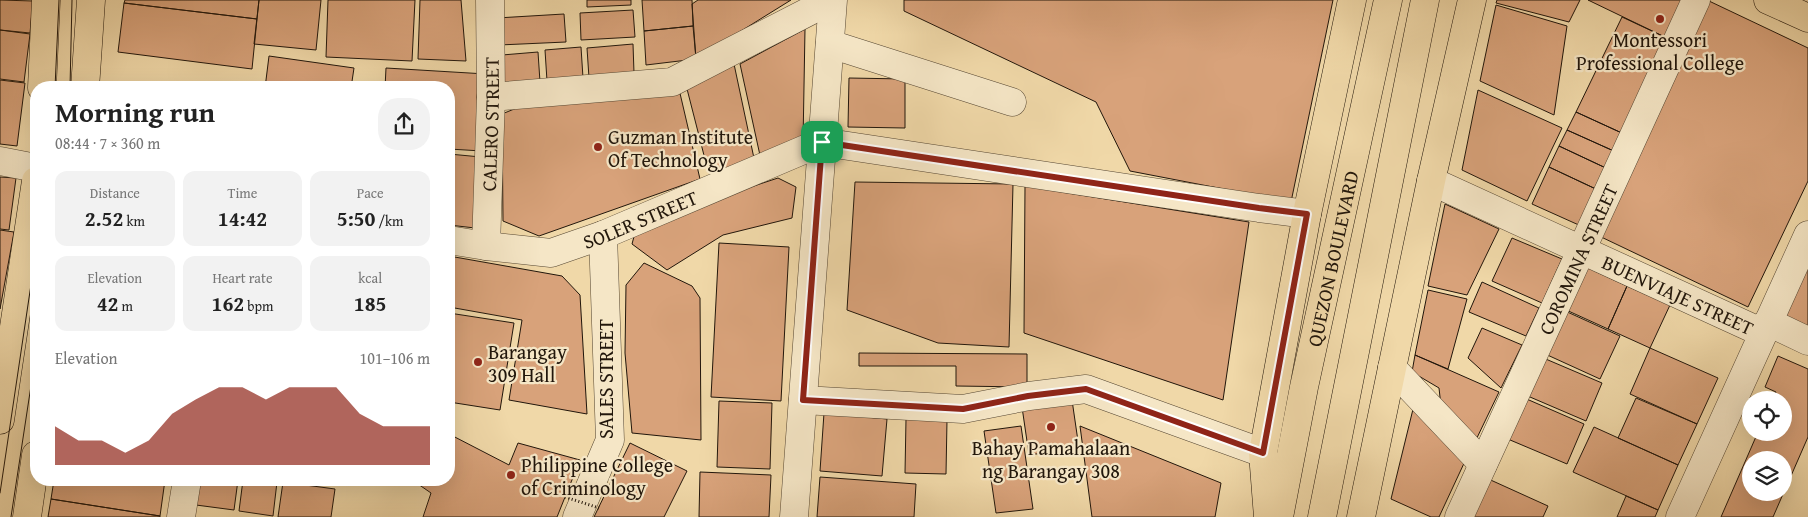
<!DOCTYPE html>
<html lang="en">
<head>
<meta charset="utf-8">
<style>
  :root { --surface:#fff; --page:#f2f2f2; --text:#222; --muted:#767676; --accent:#8f2418 }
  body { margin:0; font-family:"Gentium Book Plus",serif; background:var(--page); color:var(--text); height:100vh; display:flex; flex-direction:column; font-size:19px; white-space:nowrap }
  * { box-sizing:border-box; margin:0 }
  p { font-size:16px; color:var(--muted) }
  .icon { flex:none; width:28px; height:28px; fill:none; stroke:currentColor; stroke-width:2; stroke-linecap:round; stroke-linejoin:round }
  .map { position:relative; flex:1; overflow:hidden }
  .sheet { position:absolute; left:30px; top:81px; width:425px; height:405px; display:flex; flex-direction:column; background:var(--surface); border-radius:20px; box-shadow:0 5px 20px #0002 }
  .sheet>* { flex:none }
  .fabs { position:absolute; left:1742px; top:391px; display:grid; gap:10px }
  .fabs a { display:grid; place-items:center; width:50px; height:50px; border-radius:50%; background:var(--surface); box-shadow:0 5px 20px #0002; font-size:25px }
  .pin { position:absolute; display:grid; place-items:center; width:42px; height:42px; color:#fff; margin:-21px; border-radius:10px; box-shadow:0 2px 8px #0006 }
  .round { display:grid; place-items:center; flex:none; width:52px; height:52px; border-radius:20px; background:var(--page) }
  .headline { display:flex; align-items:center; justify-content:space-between; height:85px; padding:0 25px }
  h1 { font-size:28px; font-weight:600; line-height:38px }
  .metrics { display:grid; grid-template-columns:repeat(3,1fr); gap:8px; height:85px; padding:5px 25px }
  .metrics div { display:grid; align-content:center; border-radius:12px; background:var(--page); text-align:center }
  .metrics b { font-size:21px; font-weight:600 }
  .metrics small { font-size:14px; font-weight:400 }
  .metrics p { font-size:14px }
  .chart { height:140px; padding:10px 25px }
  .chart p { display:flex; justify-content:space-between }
  .chart svg { width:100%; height:90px; margin-top:5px; fill:var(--accent); opacity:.7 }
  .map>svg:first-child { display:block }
  .building { fill:#d8a27a; stroke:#21160b; fill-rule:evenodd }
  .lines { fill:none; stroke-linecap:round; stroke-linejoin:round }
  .minor-casing { stroke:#554632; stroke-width:29 }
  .major-casing { stroke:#21160b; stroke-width:29 }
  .minor { stroke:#f5e6c6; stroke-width:28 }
  .major { stroke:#f0d8a8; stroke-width:28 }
  .tram { stroke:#21160b; stroke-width:1 }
  .path-bridge { stroke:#21160b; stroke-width:3; stroke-dasharray:1 2.5; stroke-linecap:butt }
  .route-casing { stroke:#fff; stroke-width:10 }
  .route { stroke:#8f2418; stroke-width:6 }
  .poi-dot { fill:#8f2418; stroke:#f5e6c6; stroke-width:2 }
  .labels { text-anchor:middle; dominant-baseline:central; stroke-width:4.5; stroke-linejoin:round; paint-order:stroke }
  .poi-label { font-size:20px; fill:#21160b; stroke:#f5e6c6; text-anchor:start }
  .street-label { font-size:20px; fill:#21160b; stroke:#f5e6c6 }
</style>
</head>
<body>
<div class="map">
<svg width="1808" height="517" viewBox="0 0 1808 517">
  <rect width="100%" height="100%" fill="#f0d8a8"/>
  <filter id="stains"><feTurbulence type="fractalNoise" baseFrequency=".004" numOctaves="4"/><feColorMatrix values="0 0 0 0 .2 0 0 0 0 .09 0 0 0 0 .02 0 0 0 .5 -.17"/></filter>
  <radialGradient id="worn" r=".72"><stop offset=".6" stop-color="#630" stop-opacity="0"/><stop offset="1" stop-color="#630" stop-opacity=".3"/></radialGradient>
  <!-- building -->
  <path class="building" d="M 0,0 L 33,1 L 30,33 L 0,30 Z
    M 125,0 L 259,0 L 257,19 L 124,3 Z
    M 259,0 L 321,0 L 316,50 L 254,44 Z
    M 328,0 L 415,0 L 412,61 L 326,57 Z
    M 420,0 L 461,0 L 466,61 L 418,59 Z
    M 587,0 L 631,0 L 631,5 L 587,7 Z
    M 642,0 L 692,0 L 693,26 L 644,31 Z
    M 698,0 L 791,0 L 696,59 L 692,4 Z
    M 904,0 L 1333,0 L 1291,202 L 1130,171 L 1096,102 L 904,11 Z
    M 1497,0 L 1580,0 L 1569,22 L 1496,3 Z
    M 1588,0 L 1687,0 L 1669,39 Z
    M 1709,1 L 1808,48 L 1808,181 L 1748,307 L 1597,235 Z
    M 124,3 L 257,19 L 252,69 L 118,52 Z
    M 1496,5 L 1567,26 L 1554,115 L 1480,81 Z
    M 633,10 L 635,37 L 581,40 L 580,13 Z
    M 564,14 L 566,42 L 499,45 L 497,18 Z
    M 1622,17 L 1669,39 L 1624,134 L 1576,112 Z
    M 693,26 L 696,59 L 646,65 L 644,31 Z
    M 805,29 L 803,143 L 761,160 L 740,64 Z
    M 0,30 L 30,34 L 24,82 L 0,79 Z
    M 633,44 L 634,73 L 589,78 L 587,48 Z
    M 581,47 L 583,78 L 547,81 L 545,50 Z
    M 538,52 L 540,82 L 504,84 L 502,55 Z
    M 269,56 L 354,68 L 351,88 L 265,88 Z
    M 734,64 L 755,163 L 708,171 L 686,85 Z
    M 386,68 L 486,74 L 482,151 L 449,149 L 449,88 L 385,88 Z
    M 849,78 L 905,79 L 905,128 L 848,127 Z
    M 0,80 L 25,83 L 17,146 L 0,144 Z
    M 679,89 L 700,179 L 539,236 L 503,221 L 502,114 L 524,105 Z
    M 1478,90 L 1562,128 L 1527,201 L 1462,170 Z
    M 1576,112 L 1624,134 L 1616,152 L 1567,130 Z
    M 1567,130 L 1616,152 L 1608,169 L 1559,146 Z
    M 1559,146 L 1608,169 L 1598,190 L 1549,167 Z
    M 449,154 L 481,157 L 475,228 L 449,225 Z
    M 1549,167 L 1598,190 L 1581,226 L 1532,204 Z
    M 0,177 L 16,178 L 9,230 L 0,229 Z
    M 778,178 L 796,187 L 792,218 L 723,235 L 667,270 L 632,244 L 636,229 L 714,199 Z
    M 855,182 L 1013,184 L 1009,347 L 938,343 L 847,310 Z
    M 1025,186 L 1249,222 L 1223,400 L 1024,333 Z
    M 1445,204 L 1499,229 L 1467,295 L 1428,286 Z
    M 0,230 L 14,232 L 0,309 Z
    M 1512,238 L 1562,259 L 1542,303 L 1492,281 Z
    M 719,243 L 789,247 L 781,401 L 711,397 Z
    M 449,256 L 562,276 L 580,295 L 587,414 L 509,400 L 522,320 L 449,307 Z
    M 644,263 L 692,286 L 700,298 L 701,440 L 632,433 L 625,353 L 626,285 Z
    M 1808,265 L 1808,333 L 1782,321 Z
    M 1584,266 L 1627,286 L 1608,329 L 1564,309 Z
    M 1482,282 L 1539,308 L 1526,336 L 1469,312 Z
    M 1627,286 L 1670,305 L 1650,348 L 1608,329 Z
    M 1428,290 L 1467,299 L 1448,369 L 1415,355 Z
    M 1563,310 L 1620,336 L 1600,379 L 1543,353 Z
    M 449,313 L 514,323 L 500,410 L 449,402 Z
    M 1482,328 L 1522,345 L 1501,388 L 1468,358 Z
    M 1650,348 L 1718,378 L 1697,424 L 1630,394 Z
    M 859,353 L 1027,354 L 1027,387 L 956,386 L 956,366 L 859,366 Z
    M 1415,355 L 1499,392 L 1474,444 L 1441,406 L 1439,388 L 1412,372 Z
    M 1778,356 L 1808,369 L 1808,437 L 1773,517 L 1721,517 L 1758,432 L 1784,432 L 1784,400 L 1772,400 L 1776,392 L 1765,387 ZM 1751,460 L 1784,460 L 1784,492 L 1751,492 Z
    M 1541,357 L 1602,383 L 1586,421 L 1523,394 Z
    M 1522,397 L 1584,424 L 1567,464 L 1503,437 Z
    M 1636,398 L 1697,424 L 1678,465 L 1618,438 Z
    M 1072,400 L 1079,448 L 1029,455 L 1022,407 Z
    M 719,401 L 772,403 L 770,469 L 717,467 Z
    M 1415,401 L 1466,459 L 1439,517 L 1431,517 L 1391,499 Z
    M 824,413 L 887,419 L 882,476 L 820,471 Z
    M 906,419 L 947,420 L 946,474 L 905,473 Z
    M 1021,426 L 1033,509 L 996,513 L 984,431 Z
    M 1080,426 L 1221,483 L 1215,517 L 1092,517 Z
    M 1594,427 L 1678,465 L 1658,510 L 1573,472 Z
    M 449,434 L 509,465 L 518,443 L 580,460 L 557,517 L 423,517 L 431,493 L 418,484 L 419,480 L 449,480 Z
    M 630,443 L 687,471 L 664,517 L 594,517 Z
    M 700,472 L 771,475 L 769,517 L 699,517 Z
    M 820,477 L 916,484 L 914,517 L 817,517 Z
    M 1484,477 L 1548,506 L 1543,517 L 1466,517 Z
    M 54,480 L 165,480 L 160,516 L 51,499 Z
    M 199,480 L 238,480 L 234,510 L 196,505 Z
    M 243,480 L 277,482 L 273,516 L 239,511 Z
    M 283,482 L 335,489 L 331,517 L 278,517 Z
    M 1626,496 L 1658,510 L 1655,517 L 1617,517 Z
    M 51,499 L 160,516 L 160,517 L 48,517 Z"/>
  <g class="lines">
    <defs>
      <g id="minor">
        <path d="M 830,44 L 1012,102"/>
        <path d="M 491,97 L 672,82 L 831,0"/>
        <path d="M 822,142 L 1259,208 L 1307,214"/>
        <path d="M 0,161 L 36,168"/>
        <path id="s1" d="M 1431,181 L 1763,333"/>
        <path id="s2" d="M 449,240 L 486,246 L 551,253 L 603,235 L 822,142"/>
        <path id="s3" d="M 486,246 L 491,97 L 490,0"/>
        <path d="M 1768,322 L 1808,341"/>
        <path d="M 1392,368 L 1483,464"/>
        <path d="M 803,400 L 963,409 L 1029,396 L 1086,389 L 1263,453"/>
        <path d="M 181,517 L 187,480"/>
        <path d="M 577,517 L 610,440 L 603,235"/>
        <path d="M 794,517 L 833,0"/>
        <path id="s4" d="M 1459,517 L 1696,0"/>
        <path d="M 1680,517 L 1808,235"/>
      </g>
      <g id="major">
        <path d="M 1768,0 L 1808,18"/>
        <path d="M 42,88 L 46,0"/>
        <path d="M 85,88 L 91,0"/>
        <path d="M 0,420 L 36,181"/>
        <path d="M 27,517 L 36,455"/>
        <path d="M 1268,517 L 1263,453 L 1307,214 L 1352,0"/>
        <path id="s5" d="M 1279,517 L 1304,387 L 1388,0"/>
        <path d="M 1322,517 L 1425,0"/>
        <path d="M 1361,517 L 1431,181 L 1472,0"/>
      </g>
    </defs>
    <!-- minor casing -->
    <use href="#minor" class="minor-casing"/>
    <!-- major casing -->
    <use href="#major" class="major-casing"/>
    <!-- minor -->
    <use href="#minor" class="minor"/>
    <!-- major -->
    <use href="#major" class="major"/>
    <!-- tram -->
    <path class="tram" d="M 55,88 L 59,0
      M 70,88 L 72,0
      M 0,493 L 36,251
      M 11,517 L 36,353"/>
    <!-- path-bridge -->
    <path class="path-bridge" d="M 565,497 L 599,508"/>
  </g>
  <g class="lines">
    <defs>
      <path id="route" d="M 822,142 L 1259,208 L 1307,214 L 1263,453 L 1086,389 L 1028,396 L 963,409 L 803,400 Z"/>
    </defs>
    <!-- route casing -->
    <use href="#route" class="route-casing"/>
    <!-- route -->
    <use href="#route" class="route"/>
  </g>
  <!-- markers -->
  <g class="poi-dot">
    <circle cx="1660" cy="19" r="5"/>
    <circle cx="598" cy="147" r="5"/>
    <circle cx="478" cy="362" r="5"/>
    <circle cx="1051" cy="427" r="5"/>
    <circle cx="511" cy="475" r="5"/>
  </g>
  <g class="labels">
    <!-- poi labels -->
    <g class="poi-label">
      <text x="1660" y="39" text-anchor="middle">Montessori<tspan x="1660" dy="23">Professional College</tspan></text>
      <text x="608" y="136">Guzman Institute<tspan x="608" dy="23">Of Technology</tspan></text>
      <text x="488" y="351">Barangay<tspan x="488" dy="23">309 Hall</tspan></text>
      <text x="1051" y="447" text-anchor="middle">Bahay Pamahalaan<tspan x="1051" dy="23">ng Barangay 308</tspan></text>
      <text x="521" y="464">Philippine College<tspan x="521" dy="23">of Criminology</tspan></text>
    </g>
    <!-- street labels -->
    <g class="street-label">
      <text stroke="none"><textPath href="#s3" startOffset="122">CALERO STREET</textPath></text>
      <text stroke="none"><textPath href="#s2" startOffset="198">SOLER STREET</textPath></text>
      <text stroke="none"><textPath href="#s5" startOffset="264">QUEZON BOULEVARD</textPath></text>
      <text stroke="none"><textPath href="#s4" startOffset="284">COROMINA STREET</textPath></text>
      <text stroke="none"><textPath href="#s1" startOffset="272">BUENVIAJE STREET</textPath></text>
      <text transform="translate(605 379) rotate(-90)">SALES STREET</text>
    </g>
  </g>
  <rect width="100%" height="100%" filter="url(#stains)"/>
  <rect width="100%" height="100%" fill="url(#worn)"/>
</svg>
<div class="fabs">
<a><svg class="icon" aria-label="locate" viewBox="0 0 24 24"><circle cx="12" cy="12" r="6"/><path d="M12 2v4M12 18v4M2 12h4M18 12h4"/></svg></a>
<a><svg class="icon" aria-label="layers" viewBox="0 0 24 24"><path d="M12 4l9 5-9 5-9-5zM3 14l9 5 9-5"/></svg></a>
</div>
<div class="pin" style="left:822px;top:142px;background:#1e9e55"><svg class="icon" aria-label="arrive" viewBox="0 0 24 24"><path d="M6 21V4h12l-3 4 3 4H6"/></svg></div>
<section class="sheet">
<div class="headline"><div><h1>Morning run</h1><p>08:44 · 7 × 360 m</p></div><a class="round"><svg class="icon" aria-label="share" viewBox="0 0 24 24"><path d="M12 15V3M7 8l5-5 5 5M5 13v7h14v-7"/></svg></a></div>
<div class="metrics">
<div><p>Distance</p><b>2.52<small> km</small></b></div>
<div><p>Time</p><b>14:42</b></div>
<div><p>Pace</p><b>5:50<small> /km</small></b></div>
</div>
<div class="metrics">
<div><p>Elevation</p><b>42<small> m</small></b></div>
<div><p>Heart rate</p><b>162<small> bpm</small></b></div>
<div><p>kcal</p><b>185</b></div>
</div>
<div class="chart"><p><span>Elevation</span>101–106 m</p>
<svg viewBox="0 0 160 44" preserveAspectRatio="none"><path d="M0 44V25L10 32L20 32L30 38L40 32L50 19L60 12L70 6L80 6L90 12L100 6L110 6L120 6L130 19L140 25L150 25L160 25V44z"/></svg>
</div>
</section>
</div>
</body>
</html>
